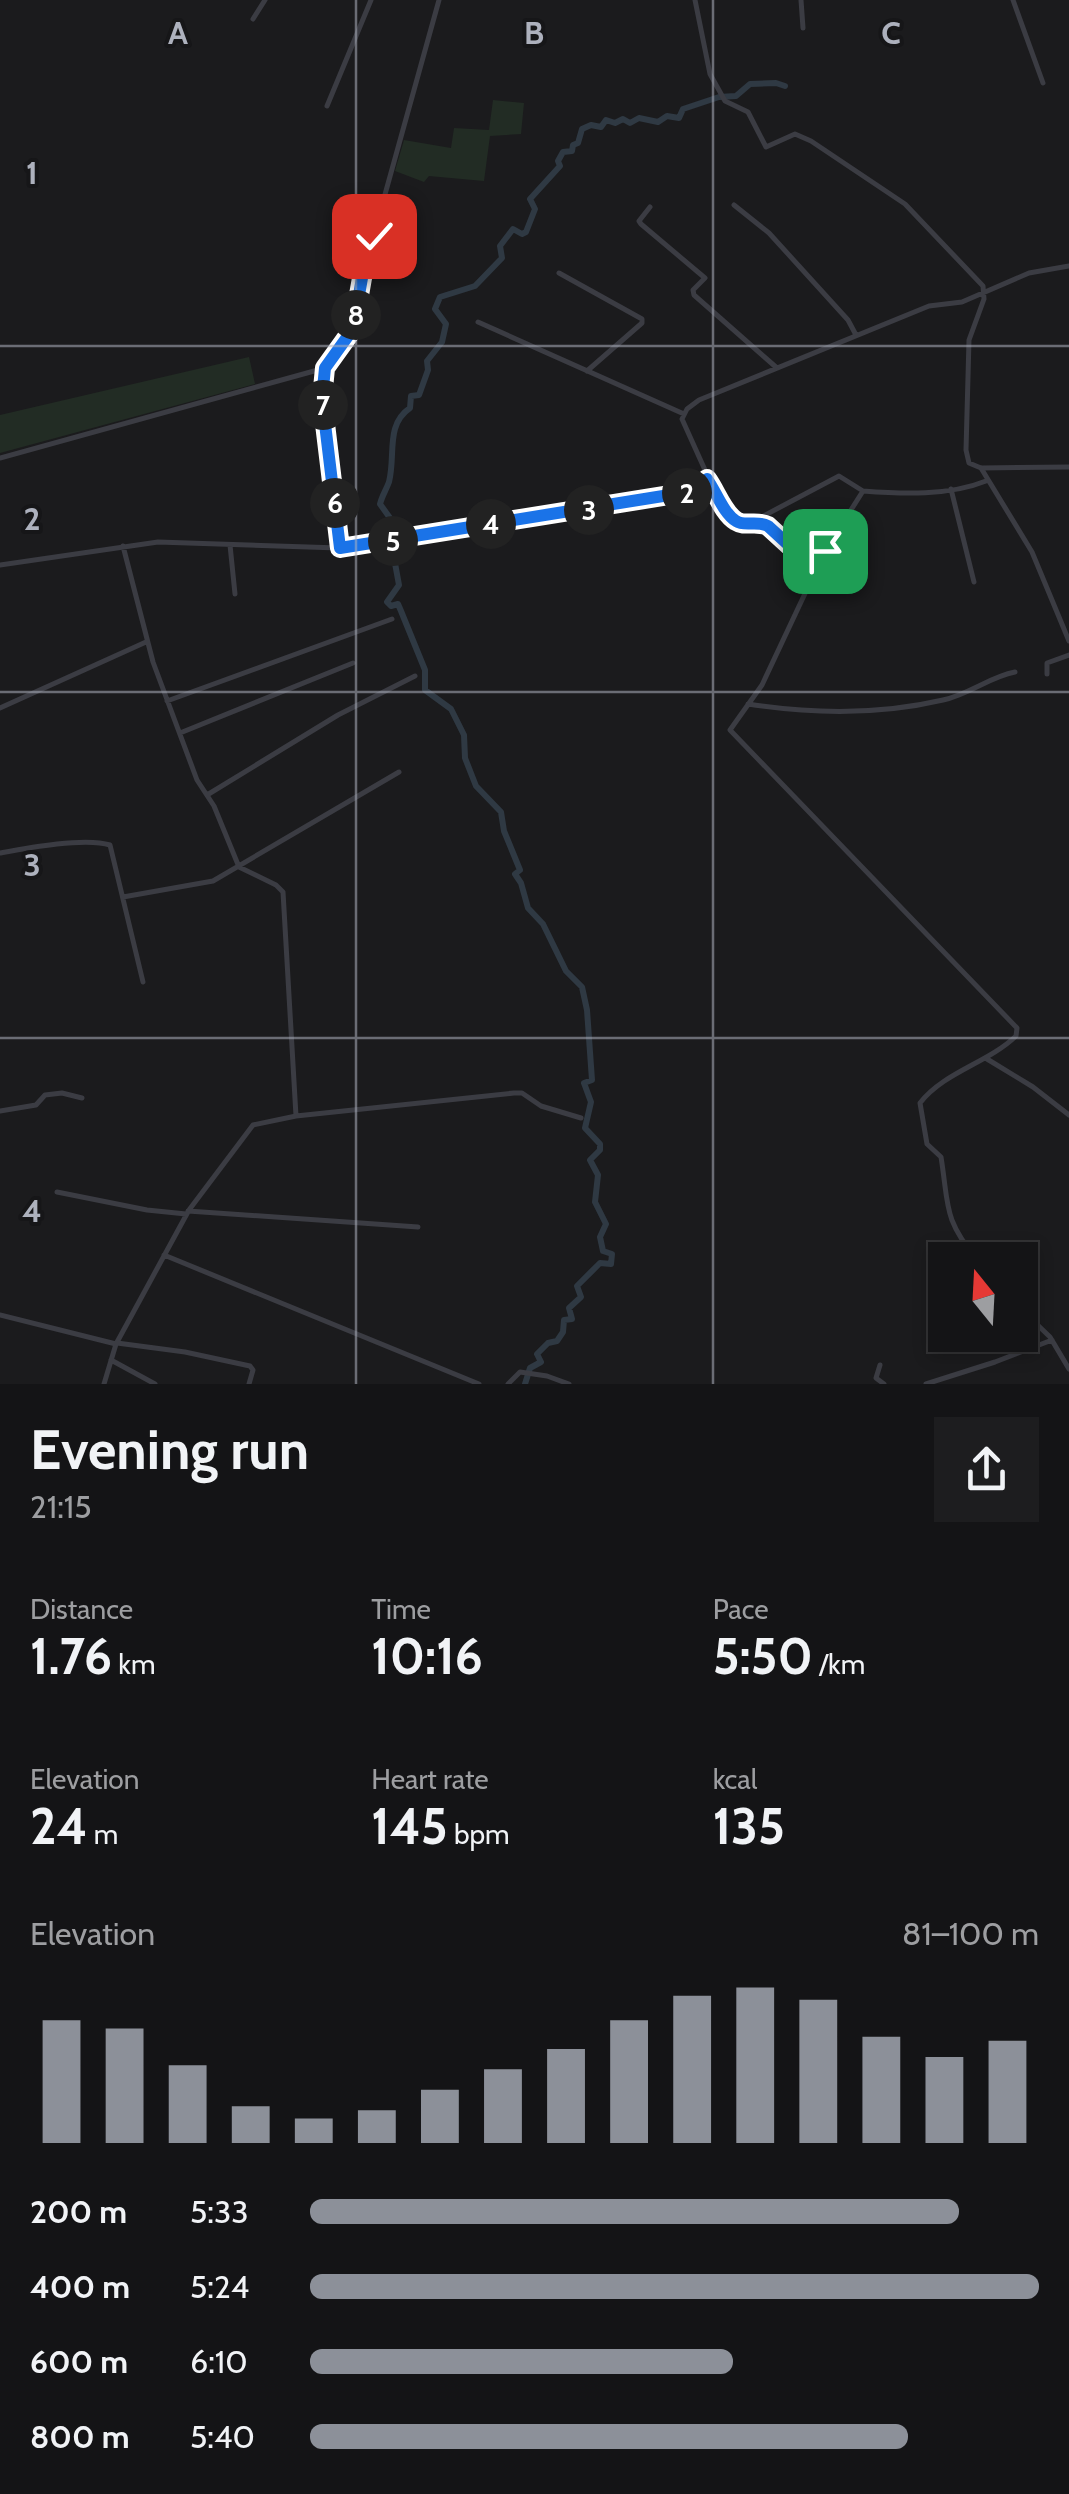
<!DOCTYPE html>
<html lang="en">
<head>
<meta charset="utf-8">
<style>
  :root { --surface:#141416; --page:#1d1d1f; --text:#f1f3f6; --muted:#9d9ea1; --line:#333335; --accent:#8c9099 }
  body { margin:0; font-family:Cabin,sans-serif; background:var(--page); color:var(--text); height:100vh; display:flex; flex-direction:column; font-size:38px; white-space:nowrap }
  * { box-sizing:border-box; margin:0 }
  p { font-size:32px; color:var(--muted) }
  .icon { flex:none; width:55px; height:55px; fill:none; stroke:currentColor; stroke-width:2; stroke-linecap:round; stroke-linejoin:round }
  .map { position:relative; height:1384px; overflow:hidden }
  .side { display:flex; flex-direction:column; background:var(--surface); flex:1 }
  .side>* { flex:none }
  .needle { width:65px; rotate:342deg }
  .tools { position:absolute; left:928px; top:1242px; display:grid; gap:20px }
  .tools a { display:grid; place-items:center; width:110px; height:110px; border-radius:0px; background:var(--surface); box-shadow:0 5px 15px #0003,0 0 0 2px var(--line); font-size:50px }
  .pin { position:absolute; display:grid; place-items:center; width:85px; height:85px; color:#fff; margin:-42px; border-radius:20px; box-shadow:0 5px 15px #0006 }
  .km { position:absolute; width:50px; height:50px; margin:-25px; border-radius:50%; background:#222; color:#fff; font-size:28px; line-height:50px; text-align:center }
  .round { display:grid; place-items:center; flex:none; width:105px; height:105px; border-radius:0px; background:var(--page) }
  .head { display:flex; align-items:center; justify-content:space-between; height:170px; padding:0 30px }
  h1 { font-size:55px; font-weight:700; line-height:75px }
  .stats { display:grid; grid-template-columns:repeat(3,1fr); gap:15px; height:170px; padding:10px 30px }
  .stats div { display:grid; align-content:center }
  .stats b { font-size:50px; font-weight:700 }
  .stats small { font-size:28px; font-weight:400 }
  .stats p { font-size:28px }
  .chart { height:280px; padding:20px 30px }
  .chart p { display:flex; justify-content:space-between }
  .chart svg { width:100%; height:180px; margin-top:10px; stroke:var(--accent); stroke-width:6 }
  ul { padding:0 30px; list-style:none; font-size:32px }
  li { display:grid; grid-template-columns:160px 120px 1fr; align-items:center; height:75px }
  li i { height:25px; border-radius:12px; background:var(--accent) }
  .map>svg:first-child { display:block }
  .green { fill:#222c24 }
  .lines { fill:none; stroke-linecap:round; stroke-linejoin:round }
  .river { stroke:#2f3943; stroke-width:6 }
  .minor { stroke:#3b3c43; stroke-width:5 }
  .route-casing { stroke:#fff; stroke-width:20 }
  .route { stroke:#1a73e8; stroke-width:12 }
  .grid { fill:none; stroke:#adb1bd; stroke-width:2.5; stroke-opacity:0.55 }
  .grid-label { font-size:32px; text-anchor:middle; font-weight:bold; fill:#adb1bd; stroke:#161618; stroke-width:8; stroke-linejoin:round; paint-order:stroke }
</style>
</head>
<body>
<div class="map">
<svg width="1069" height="1384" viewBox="0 0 1069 1384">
  <rect width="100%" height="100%" fill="#1b1b1d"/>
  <!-- green -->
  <path class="green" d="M 493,100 L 524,103 L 521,134 L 490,136 L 484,181 L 429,176 L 424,182 L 395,171 L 404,140 L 451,148 L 454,128 L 489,130 Z
    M 249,357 L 255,384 L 0,453 L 0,415 Z"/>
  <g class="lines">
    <!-- river -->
    <path class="river" d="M 525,1384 L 530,1368 L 541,1362 L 537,1354 L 548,1343 L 557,1341 L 563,1332 L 564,1320 L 572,1319 L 569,1308 L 581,1297 L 577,1286 L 600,1263 L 611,1264 L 612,1254 L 603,1251 L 600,1237 L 606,1224 L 595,1202 L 598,1175 L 590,1160 L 600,1150 L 600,1144 L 585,1128 L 591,1102 L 584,1083 L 592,1080 L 587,1010 L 582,987 L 566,971 L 543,924 L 528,908 L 521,883 L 515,874 L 520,870 L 504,831 L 501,812 L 476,786 L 465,758 L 464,735 L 451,709 L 425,690 L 425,670 L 401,611 L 398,604 L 391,606 L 387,602 L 399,585 L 390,536 L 395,525 L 380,504 C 382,496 386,490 389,482 C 396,455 385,425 410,408 L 411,396 L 419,395 L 428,370 L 427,361 L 442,342 L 446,324 L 435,309 L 440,297 L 475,286 L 502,258 L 500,246 L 513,229 L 522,234 L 526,232 L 535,209 L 530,199 L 560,166 L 558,161 L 563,152 L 572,151 L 573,145 L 578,143 L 582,129 L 591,125 L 601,127 L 606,120 L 615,123 L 623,119 L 630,123 L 639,118 L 658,122 L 667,116 L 679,118 L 683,109 L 719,97 L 736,96 L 750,84 L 776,83 L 785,86"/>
    <!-- minor -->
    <path class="minor" d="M 695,0 L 710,74 L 725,101 L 748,112 L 766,147 L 795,134 L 811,141 L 905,204 L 983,286 L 984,299 L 969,340 L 966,450 L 969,463 L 981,468 L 1069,467
      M 801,0 L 803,28
      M 1013,0 L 1043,83
      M 253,19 L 265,0
      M 327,106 L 371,0
      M 734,205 L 769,233 L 848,320 L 856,335
      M 650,207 L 639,221 L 641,224 L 705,278 L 693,290 L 694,295 L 777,368
      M 559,273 L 642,319 L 642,323 L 587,371
      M 478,322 L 684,414
      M 325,368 L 322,399 L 339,548
      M 0,458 L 325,368 L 353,329 L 364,270 L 439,0
      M 981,468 L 1032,552 L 1069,641
      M 707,479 C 721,497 727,527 754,521 L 839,476 L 863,491 L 825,551 L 762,685 L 730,730 L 1017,1028 L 1016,1036 C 988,1063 944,1072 920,1103 L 927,1144 L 941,1157 C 949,1207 943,1218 977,1260
      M 951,489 L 974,582
      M 863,491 C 902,494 949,496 986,481
      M 758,521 L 768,526 L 816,571
      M 230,545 L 235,594
      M 123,546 L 153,662 L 197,780 L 214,806 L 239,867 L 276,885 L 283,892 L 296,1116
      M 0,565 L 158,542 L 339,548 L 696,491 L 705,486 L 705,470 L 682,419 L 687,409 L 699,400 L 929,306 L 962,302 L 1029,273 L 1069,266
      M 1047,674 L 1047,663 L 1069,655
      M 167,701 L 392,619
      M 748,704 C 812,714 879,715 943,700 C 970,694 989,677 1015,672
      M 0,708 L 146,642
      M 180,733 L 353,663
      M 207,795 L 338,715 L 415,676
      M 0,853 C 27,848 85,837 110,845 L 143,982
      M 123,897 L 213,881 L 399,772
      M 987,1059 L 1033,1087 L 1069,1115
      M 0,1111 L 36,1105 L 45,1095 L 62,1093 L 82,1098
      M 57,1192 L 147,1210 L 186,1214
      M 188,1211 L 418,1227
      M 164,1255 L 479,1384
      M 1020,1308 L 1050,1337 L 1069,1369
      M 0,1315 L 116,1344 L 104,1384
      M 117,1343 L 185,1352 L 250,1366 L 253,1370 L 249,1384
      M 116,1344 L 189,1210 L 253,1125 L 296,1116 L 514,1093 L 522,1093 L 541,1106 L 581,1118
      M 111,1360 L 155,1384
      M 880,1365 L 876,1378 L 884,1384
      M 508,1384 L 520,1372 L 547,1376 L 569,1384
      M 926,1384 L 995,1362 L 1052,1340"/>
  </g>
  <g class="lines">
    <defs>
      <path id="route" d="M 374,236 L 362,278 L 353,329 L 325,368 L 322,399 L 340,548 L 688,492 L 701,489 L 707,479 C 716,491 723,513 736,521 C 745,527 756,520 768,526 L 816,570 L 825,551"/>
    </defs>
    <!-- route casing -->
    <use href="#route" class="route-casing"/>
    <!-- route -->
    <use href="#route" class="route"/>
  </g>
  <!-- grid -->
  <path class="grid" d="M 356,0 L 356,1384M 713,0 L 713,1384M 0,346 L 1069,346M 0,692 L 1069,692M 0,1038 L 1069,1038"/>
  <g class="grid-label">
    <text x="178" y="44">A</text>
    <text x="534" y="44">B</text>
    <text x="891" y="44">C</text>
    <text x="32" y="184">1</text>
    <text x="32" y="530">2</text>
    <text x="32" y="876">3</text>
    <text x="32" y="1222">4</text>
  </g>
</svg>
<div class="tools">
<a><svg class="needle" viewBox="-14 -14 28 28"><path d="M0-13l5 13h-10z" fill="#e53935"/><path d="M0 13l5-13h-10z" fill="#9d9ea1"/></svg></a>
</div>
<div class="pin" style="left:825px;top:551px;background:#1e9e55"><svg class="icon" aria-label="arrive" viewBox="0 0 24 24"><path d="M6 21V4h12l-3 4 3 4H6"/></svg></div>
<div class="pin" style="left:374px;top:236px;background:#d93025"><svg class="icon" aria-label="check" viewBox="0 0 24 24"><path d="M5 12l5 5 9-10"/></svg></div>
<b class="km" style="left:687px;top:493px">2</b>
<b class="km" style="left:589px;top:510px">3</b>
<b class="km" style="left:491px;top:524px">4</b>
<b class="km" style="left:393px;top:541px">5</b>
<b class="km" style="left:335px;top:503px">6</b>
<b class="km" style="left:323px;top:405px">7</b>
<b class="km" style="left:356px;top:315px">8</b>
</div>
<section class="side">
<div class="head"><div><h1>Evening run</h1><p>21:15</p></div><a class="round"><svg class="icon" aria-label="share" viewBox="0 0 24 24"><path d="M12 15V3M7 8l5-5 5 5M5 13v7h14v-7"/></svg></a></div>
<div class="stats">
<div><p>Distance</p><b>1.76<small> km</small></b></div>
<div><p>Time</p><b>10:16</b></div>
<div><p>Pace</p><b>5:50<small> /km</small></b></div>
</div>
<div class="stats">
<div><p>Elevation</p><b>24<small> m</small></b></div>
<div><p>Heart rate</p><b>145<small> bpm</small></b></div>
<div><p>kcal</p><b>135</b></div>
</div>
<div class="chart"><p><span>Elevation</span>81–100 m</p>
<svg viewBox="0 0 160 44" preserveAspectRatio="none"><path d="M5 44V14M15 44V16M25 44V25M35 44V35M45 44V38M55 44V36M65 44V31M75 44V26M85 44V21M95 44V14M105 44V8M115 44V6M125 44V9M135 44V18M145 44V23M155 44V19"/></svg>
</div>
<ul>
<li><b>200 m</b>5:33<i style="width:89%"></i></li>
<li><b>400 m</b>5:24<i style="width:100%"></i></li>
<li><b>600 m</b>6:10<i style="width:58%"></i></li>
<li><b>800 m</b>5:40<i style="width:82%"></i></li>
</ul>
</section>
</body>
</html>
